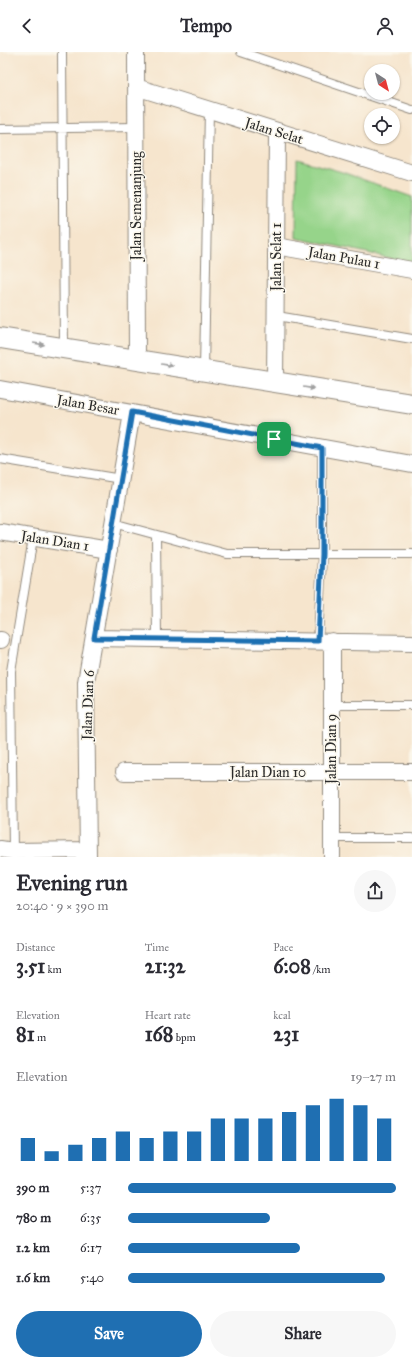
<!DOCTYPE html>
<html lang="en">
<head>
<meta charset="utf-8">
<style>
  :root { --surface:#fff; --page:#f7f7f7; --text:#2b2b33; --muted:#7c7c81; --accent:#1f6fb2 }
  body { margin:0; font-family:"IM FELL Great Primer",serif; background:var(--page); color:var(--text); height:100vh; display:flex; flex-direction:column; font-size:15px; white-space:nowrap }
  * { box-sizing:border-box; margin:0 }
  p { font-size:13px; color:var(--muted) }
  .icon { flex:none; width:22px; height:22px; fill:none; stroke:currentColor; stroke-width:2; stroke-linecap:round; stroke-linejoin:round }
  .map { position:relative; height:805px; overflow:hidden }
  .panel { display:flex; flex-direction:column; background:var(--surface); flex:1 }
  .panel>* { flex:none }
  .needle { width:26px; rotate:144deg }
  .fabs { position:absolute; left:364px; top:12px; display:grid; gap:8px }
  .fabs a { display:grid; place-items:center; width:36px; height:36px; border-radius:50%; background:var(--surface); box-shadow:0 1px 3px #0004; font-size:20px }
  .pin { position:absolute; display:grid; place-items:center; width:34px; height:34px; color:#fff; margin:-17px; border-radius:8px; box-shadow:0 2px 6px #0006 }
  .round { display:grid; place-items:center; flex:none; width:42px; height:42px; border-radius:21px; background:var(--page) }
  .headline { display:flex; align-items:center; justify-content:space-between; height:68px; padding:0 16px }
  h1 { font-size:22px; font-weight:800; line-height:30px }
  .metrics { display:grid; grid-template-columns:repeat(3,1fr); gap:6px; height:68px; padding:4px 16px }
  .metrics div { display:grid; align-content:center }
  .metrics b { font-size:20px; font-weight:800 }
  .metrics small { font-size:11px; font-weight:400 }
  .metrics p { font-size:11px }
  .chart { height:112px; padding:8px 16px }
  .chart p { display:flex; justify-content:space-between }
  .chart svg { width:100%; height:72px; margin-top:4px; stroke:var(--accent); stroke-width:6 }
  .action { display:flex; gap:8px; margin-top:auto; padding:8px 16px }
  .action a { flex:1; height:46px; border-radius:24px; background:var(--accent); color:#fff; font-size:16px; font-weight:800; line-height:46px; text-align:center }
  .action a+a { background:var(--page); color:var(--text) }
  ul { padding:0 16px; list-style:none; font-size:13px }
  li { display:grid; grid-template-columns:64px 48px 1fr; align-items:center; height:30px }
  li i { height:10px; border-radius:5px; background:var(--accent) }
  header { display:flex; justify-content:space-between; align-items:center; height:52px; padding:0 16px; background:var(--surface); font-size:18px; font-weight:800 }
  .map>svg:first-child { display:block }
  .green { fill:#96d48a; stroke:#60805a }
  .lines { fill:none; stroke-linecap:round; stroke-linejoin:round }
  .service-casing { stroke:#90887c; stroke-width:10 }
  .minor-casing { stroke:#90887c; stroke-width:18 }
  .tertiary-casing { stroke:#90887c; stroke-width:22 }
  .service { stroke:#fff; stroke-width:8 }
  .minor { stroke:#fff; stroke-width:16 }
  .tertiary { stroke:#fff; stroke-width:20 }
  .oneway { fill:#a0a0a0 }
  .route-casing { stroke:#fff; stroke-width:8 }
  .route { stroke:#1f6fb2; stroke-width:5 }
  .labels { text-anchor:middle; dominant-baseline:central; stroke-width:3; stroke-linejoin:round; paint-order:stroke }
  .street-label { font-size:14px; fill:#2b2b2b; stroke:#fbf7ec }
</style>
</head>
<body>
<header><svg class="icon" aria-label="back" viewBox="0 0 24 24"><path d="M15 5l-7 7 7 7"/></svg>Tempo<svg class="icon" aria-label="person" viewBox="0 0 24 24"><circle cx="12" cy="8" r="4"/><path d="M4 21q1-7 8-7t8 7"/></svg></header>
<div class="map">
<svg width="412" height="805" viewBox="0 0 412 805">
  <rect width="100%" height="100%" fill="#fbf7ec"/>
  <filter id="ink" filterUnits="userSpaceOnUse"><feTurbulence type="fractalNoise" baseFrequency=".025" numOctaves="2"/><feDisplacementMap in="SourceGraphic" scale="8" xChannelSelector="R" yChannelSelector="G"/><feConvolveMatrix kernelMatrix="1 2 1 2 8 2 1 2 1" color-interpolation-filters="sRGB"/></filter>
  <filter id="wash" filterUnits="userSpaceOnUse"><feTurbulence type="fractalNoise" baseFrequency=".012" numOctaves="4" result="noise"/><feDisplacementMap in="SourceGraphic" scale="16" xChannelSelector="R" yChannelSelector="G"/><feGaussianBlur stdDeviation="0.9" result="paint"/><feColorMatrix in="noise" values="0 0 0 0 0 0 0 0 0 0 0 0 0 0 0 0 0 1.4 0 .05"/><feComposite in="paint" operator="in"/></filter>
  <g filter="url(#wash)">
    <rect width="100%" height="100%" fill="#f6e5cd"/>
    <!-- green -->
    <path class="green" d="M 297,107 L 342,120 L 412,145 L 412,211 L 296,185 Z"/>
  </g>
  <g filter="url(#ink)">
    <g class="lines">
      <defs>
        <path id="service" d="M 62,0 L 64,296
          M 241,0 L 412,58
          M 0,77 L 136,75
          M 277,264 L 412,287
          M 204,318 L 209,58
          M 0,407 L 121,427
          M 113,471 L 227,502 L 412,502
          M 156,483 L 157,587
          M 318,589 L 322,502 L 322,396
          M 331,653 L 412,653
          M 332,786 L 412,786
          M 13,801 L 11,619 L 33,486"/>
        <path id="minor" d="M 136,0 L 137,308
          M 136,35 L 412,121
          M 276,194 L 412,218
          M 275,330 L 277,80
          M 0,337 L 412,412
          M 0,480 L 109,498
          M 94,586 L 412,591
          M 0,588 L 1,588
          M 332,589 L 332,805
          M 124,720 L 412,720
          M 0,797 L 13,799 L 88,798
          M 88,805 L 86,630 L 132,361"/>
        <path id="tertiary" d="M 0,286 L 412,352"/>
      </defs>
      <!-- service casing -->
      <use href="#service" class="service-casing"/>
      <!-- minor casing -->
      <use href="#minor" class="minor-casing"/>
      <!-- tertiary casing -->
      <use href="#tertiary" class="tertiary-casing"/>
      <!-- service -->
      <use href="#service" class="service"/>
      <!-- minor -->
      <use href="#minor" class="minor"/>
      <!-- tertiary -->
      <use href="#tertiary" class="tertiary"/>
    </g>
    <!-- one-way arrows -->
    <defs><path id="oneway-solid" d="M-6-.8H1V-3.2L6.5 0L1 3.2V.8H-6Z"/></defs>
    <g class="oneway">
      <use href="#oneway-solid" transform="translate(39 292) rotate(9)"/>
      <use href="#oneway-solid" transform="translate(167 313) rotate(9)"/>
      <use href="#oneway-solid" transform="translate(309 336) rotate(9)"/>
    </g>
  </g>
  <g class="lines" filter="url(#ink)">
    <defs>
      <path id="route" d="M 132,360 L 322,396 L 322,502 L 318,589 L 94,586 Z"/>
    </defs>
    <!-- route casing -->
    <use href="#route" class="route-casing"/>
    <!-- route -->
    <use href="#route" class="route"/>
  </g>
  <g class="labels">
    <!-- street labels -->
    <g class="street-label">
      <text transform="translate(274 79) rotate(17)">Jalan Selat</text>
      <text transform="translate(136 154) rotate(-90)">Jalan Semenanjung</text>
      <text transform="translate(276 205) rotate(-90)">Jalan Selat 1</text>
      <text transform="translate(344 206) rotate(10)">Jalan Pulau 1</text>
      <text transform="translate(88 353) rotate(10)">Jalan Besar</text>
      <text transform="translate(55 489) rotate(9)">Jalan Dian 1</text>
      <text transform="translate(88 653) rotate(-88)">Jalan Dian 6</text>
      <text transform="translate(331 697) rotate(-90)">Jalan Dian 9</text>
      <text x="268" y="720">Jalan Dian 10</text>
    </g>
  </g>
</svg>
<div class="fabs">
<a><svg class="needle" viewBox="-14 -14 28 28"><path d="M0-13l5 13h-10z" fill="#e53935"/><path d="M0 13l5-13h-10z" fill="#7c7c81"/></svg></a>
<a><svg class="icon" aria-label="locate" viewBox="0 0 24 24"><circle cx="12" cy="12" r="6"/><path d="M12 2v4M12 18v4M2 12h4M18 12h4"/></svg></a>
</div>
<div class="pin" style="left:274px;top:387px;background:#1e9e55"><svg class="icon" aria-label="arrive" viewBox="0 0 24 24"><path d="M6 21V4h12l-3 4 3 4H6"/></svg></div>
</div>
<section class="panel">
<div class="headline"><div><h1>Evening run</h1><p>20:40 · 9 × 390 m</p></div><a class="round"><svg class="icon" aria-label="share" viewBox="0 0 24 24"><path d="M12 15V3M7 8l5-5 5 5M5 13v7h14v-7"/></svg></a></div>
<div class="metrics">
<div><p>Distance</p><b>3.51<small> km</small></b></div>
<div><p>Time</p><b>21:32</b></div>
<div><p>Pace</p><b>6:08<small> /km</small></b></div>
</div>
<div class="metrics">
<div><p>Elevation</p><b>81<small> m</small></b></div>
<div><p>Heart rate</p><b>168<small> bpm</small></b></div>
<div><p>kcal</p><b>231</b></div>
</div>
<div class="chart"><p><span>Elevation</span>19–27 m</p>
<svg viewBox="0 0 160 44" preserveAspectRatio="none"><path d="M5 44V30M15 44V38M25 44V34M35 44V30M45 44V26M55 44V30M65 44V26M75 44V26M85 44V18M95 44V18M105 44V18M115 44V14M125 44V10M135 44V6M145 44V10M155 44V18"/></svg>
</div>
<ul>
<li><b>390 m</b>5:37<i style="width:100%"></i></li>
<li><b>780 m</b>6:35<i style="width:53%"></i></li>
<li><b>1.2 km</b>6:17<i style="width:64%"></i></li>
<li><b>1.6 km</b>5:40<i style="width:96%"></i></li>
</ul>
<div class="action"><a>Save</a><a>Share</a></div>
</section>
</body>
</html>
